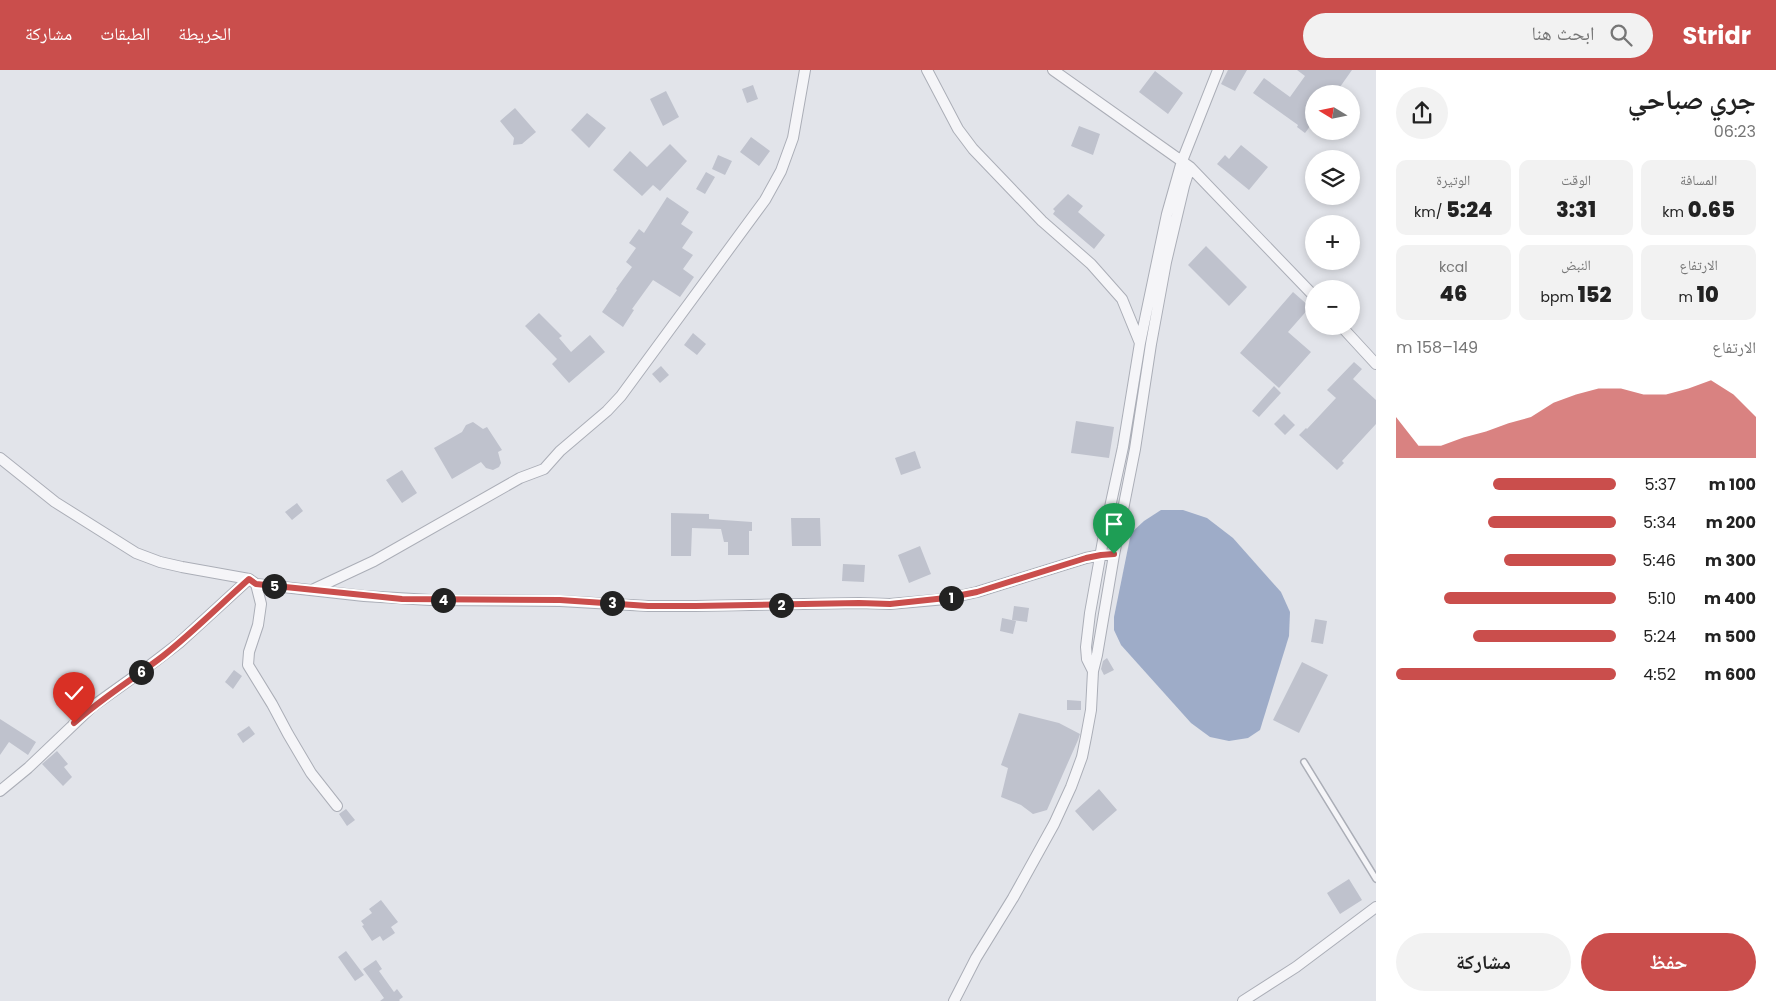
<!DOCTYPE html>
<html lang="ar">
<head>
<meta charset="utf-8">
<style>
  :root { --surface:#fff; --page:#f2f2f2; --text:#222; --muted:#767676; --accent:#ca4e4c }
  body { margin:0; font-family:Poppins,"Noto Naskh Arabic",sans-serif; background:var(--page); color:var(--text); direction:rtl; height:100vh; display:flex; flex-direction:column; font-size:19px; white-space:nowrap }
  * { box-sizing:border-box; margin:0 }
  p { font-size:16px; color:var(--muted) }
  .icon { flex:none; width:28px; height:28px; fill:none; stroke:currentColor; stroke-width:2; stroke-linecap:round; stroke-linejoin:round }
  .map { position:relative; flex:1; overflow:hidden; direction:ltr }
  .details { display:flex; flex-direction:column; background:var(--surface); width:400px }
  .details>* { flex:none }
  .needle { width:32px; rotate:280deg }
  .controls { position:absolute; left:1305px; top:15px; display:grid; gap:10px }
  .controls a { display:grid; place-items:center; width:55px; height:55px; border-radius:50%; background:var(--surface); box-shadow:0 2px 8px #0003; font-size:25px }
  .pin { position:absolute; display:grid; place-items:center; width:42px; height:42px; color:#fff; margin:-51px -21px; border-radius:50% 50% 50% 0; rotate:-45deg; box-shadow:0 0 5px #0007 }
  .pin .icon { rotate:45deg }
  .km { position:absolute; width:25px; height:25px; margin:-12px; border-radius:50%; background:#222; color:#fff; font-size:14px; line-height:25px; text-align:center }
  .round { display:grid; place-items:center; flex:none; width:52px; height:52px; border-radius:26px; background:var(--page) }
  .overview { display:flex; align-items:center; justify-content:space-between; height:85px; padding:0 20px }
  h1 { font-size:28px; font-weight:800; line-height:38px }
  .figures { display:grid; grid-template-columns:repeat(3,1fr); gap:8px; height:85px; padding:5px 20px }
  .figures div { display:grid; align-content:center; border-radius:10px; background:var(--page); text-align:center }
  .figures b { font-size:21px; font-weight:800 }
  .figures small { font-size:14px; font-weight:400 }
  .figures p { font-size:14px }
  .chart { height:140px; padding:10px 20px }
  .chart p { display:flex; justify-content:space-between }
  .chart svg { width:100%; height:90px; margin-top:5px; fill:var(--accent); opacity:.7 }
  .cta { display:flex; gap:10px; margin-top:auto; padding:10px 20px }
  .cta a { flex:1; height:58px; border-radius:30px; background:var(--accent); color:#fff; font-size:20px; font-weight:800; line-height:58px; text-align:center }
  .cta a+a { background:var(--page); color:var(--text) }
  ul { padding:0 20px; list-style:none; font-size:16px }
  li { display:grid; grid-template-columns:80px 60px 1fr; align-items:center; height:38px }
  li i { height:12px; border-radius:6px; background:var(--accent) }
  header { display:flex; align-items:center; gap:30px; box-sizing:border-box; height:70px; padding:0 25px; background:var(--accent); color:#fff }
  header strong { font-size:24px }
  nav { display:flex; gap:28px; margin-inline-start:auto; font-size:18px }
  .search { width:350px; height:45px; background:var(--page); display:flex; align-items:center; gap:12px; box-sizing:border-box; padding:0 18px; border-radius:28px; color:var(--muted); font-size:19px }
  main { display:flex; flex:1; min-height:0 }
  .map>svg:first-child { display:block }
  .water { fill:#9eacc8 }
  .building { fill:#bfc2cd }
  .lines { fill:none; stroke-linecap:round; stroke-linejoin:round }
  .lane-casing { stroke:#abaeb7; stroke-width:8 }
  .street-casing { stroke:#abaeb7; stroke-width:12 }
  .lane { stroke:#f5f5f8; stroke-width:5 }
  .street { stroke:#f5f5f8; stroke-width:10 }
  .route-casing { stroke:#fff; stroke-width:10 }
  .route { stroke:#ca4e4c; stroke-width:6 }
</style>
</head>
<body>
<header>
<strong>Stridr</strong>
<div class="search"><svg class="icon" aria-label="search" viewBox="0 0 24 24"><circle cx="10" cy="10" r="6"/><path d="M15 15l6 6"/></svg>ابحث هنا</div>
<nav><a>الخريطة</a><a>الطبقات</a><a>مشاركة</a></nav>
</header>
<main>
<section class="details">
<div class="overview"><div><h1>جري صباحي</h1><p>06:23</p></div><a class="round"><svg class="icon" aria-label="share" viewBox="0 0 24 24"><path d="M12 15V3M7 8l5-5 5 5M5 13v7h14v-7"/></svg></a></div>
<div class="figures">
<div><p>المسافة</p><b>0.65<small> km</small></b></div>
<div><p>الوقت</p><b>3:31</b></div>
<div><p>الوتيرة</p><b>5:24<small> /km</small></b></div>
</div>
<div class="figures">
<div><p>الارتفاع</p><b>10<small> m</small></b></div>
<div><p>النبض</p><b>152<small> bpm</small></b></div>
<div><p>kcal</p><b>46</b></div>
</div>
<div class="chart"><p><span>الارتفاع</span>149–158 m</p>
<svg viewBox="0 0 160 44" preserveAspectRatio="none"><path d="M0 44V24L10 38L20 38L30 34L40 31L50 27L60 24L70 17L80 13L90 10L100 10L110 13L120 13L130 10L140 6L150 13L160 24V44z"/></svg>
</div>
<ul>
<li><b>100 m</b>5:37<i style="width:56%"></i></li>
<li><b>200 m</b>5:34<i style="width:58%"></i></li>
<li><b>300 m</b>5:46<i style="width:51%"></i></li>
<li><b>400 m</b>5:10<i style="width:78%"></i></li>
<li><b>500 m</b>5:24<i style="width:65%"></i></li>
<li><b>600 m</b>4:52<i style="width:100%"></i></li>
</ul>
<div class="cta"><a>حفظ</a><a>مشاركة</a></div>
</section>
<div class="map">
<svg width="1376" height="931" viewBox="0 0 1376 931">
  <rect width="100%" height="100%" fill="#e2e4ea"/>
  <!-- water -->
  <path class="water" d="M 1161,440 L 1183,440 L 1207,448 L 1233,468 L 1281,522 L 1290,542 L 1289,566 L 1260,660 L 1248,668 L 1229,671 L 1210,667 L 1191,653 L 1121,575 L 1114,560 L 1114,547 L 1131,463 L 1144,451 Z"/>
  <!-- building -->
  <path class="building" d="M 1228,0 L 1247,0 L 1235,21 L 1221,14 Z
    M 1297,0 L 1352,0 L 1335,24 L 1314,24 L 1314,51 L 1305,63 L 1297,57 L 1298,55 L 1253,23 L 1264,8 L 1290,27 L 1305,6 Z
    M 1155,1 L 1183,23 L 1168,44 L 1139,22 Z
    M 753,15 L 758,29 L 747,33 L 742,19 Z
    M 666,21 L 679,47 L 663,56 L 650,29 Z
    M 515,38 L 536,62 L 522,74 L 513,75 L 514,68 L 500,51 Z
    M 587,43 L 606,58 L 589,78 L 571,60 Z
    M 1079,56 L 1100,64 L 1093,85 L 1071,76 Z
    M 751,67 L 770,81 L 759,96 L 740,82 Z
    M 670,74 L 687,91 L 660,121 L 653,115 L 642,126 L 613,100 L 630,81 L 647,97 Z
    M 1241,75 L 1268,97 L 1249,120 L 1217,94 L 1225,85 L 1229,89 Z
    M 718,85 L 732,91 L 725,105 L 712,99 Z
    M 706,102 L 715,107 L 705,124 L 696,119 Z
    M 1068,124 L 1083,136 L 1078,142 L 1105,165 L 1094,179 L 1053,144 L 1055,141 L 1053,139 Z
    M 667,127 L 689,142 L 681,154 L 693,162 L 682,178 L 693,185 L 683,199 L 694,207 L 680,227 L 653,210 L 632,239 L 634,240 L 623,257 L 602,242 L 617,220 L 616,219 L 632,197 L 626,192 L 636,178 L 629,173 L 639,159 L 644,163 Z
    M 1206,176 L 1247,217 L 1229,236 L 1188,195 Z
    M 1293,222 L 1310,237 L 1288,262 L 1311,282 L 1279,318 L 1240,283 Z
    M 539,243 L 562,266 L 559,268 L 571,282 L 590,265 L 605,282 L 569,313 L 552,294 L 557,289 L 525,256 Z
    M 693,263 L 706,274 L 697,285 L 684,275 Z
    M 1354,292 L 1362,299 L 1353,309 L 1376,330 L 1376,354 L 1342,391 L 1344,393 L 1337,400 L 1299,365 L 1306,358 L 1307,359 L 1336,328 L 1327,320 Z
    M 661,296 L 669,305 L 660,313 L 652,304 Z
    M 1274,316 L 1281,323 L 1259,347 L 1252,341 Z
    M 1284,344 L 1295,355 L 1285,365 L 1274,354 Z
    M 1076,351 L 1114,357 L 1109,388 L 1071,383 Z
    M 473,352 L 483,359 L 487,357 L 502,380 L 498,382 L 501,393 L 499,397 L 493,400 L 486,398 L 481,392 L 452,409 L 434,378 L 462,362 L 466,355 Z
    M 915,381 L 921,398 L 901,405 L 895,388 Z
    M 402,400 L 417,423 L 402,433 L 386,410 Z
    M 297,433 L 303,441 L 292,450 L 285,442 Z
    M 671,443 L 709,444 L 709,449 L 752,452 L 752,461 L 749,461 L 749,485 L 728,485 L 728,472 L 724,472 L 721,459 L 692,458 L 691,486 L 671,486 Z
    M 791,448 L 820,448 L 821,476 L 792,476 Z
    M 920,476 L 931,504 L 909,513 L 898,485 Z
    M 843,494 L 865,495 L 864,512 L 842,511 Z
    M 1014,536 L 1029,538 L 1027,552 L 1012,550 Z
    M 1002,548 L 1016,551 L 1013,564 L 1000,561 Z
    M 1315,549 L 1327,551 L 1323,574 L 1311,572 Z
    M 1107,588 L 1114,600 L 1104,605 L 1101,599 L 1103,591 Z
    M 1302,592 L 1328,605 L 1299,663 L 1273,650 Z
    M 234,600 L 242,606 L 233,619 L 225,612 Z
    M 1067,630 L 1081,631 L 1081,640 L 1067,640 Z
    M 1019,643 L 1059,653 L 1080,664 L 1078,670 L 1047,740 L 1033,744 L 1021,735 L 1001,727 L 1008,698 L 1001,695 Z
    M 0,649 L 36,672 L 28,685 L 9,672 L 0,685 Z
    M 249,656 L 255,664 L 243,673 L 237,664 Z
    M 57,681 L 68,694 L 64,697 L 72,707 L 63,716 L 42,694 Z
    M 1099,719 L 1117,740 L 1093,761 L 1075,741 Z
    M 346,739 L 355,750 L 347,756 L 339,744 Z
    M 1349,809 L 1362,830 L 1340,844 L 1327,823 Z
    M 381,830 L 398,852 L 391,857 L 395,863 L 383,871 L 380,866 L 372,871 L 362,856 L 364,855 L 361,851 L 372,843 L 369,839 Z
    M 346,881 L 364,905 L 355,911 L 338,887 Z
    M 376,890 L 382,899 L 379,901 L 394,922 L 397,919 L 403,927 L 399,930 L 400,931 L 380,931 L 384,928 L 363,899 Z"/>
  <g class="lines">
    <defs>
      <path id="lane" d="M 1304,692 L 1376,809"/>
      <path id="street" d="M 927,0 L 958,59 L 973,79 L 1042,151 L 1091,194 L 1122,229 L 1140,273
        M 1053,0 L 1190,97 L 1314,226
        M 1341,256 L 1376,294
        M 0,388 L 55,432 L 136,483 L 160,492 L 182,497 L 249,509 L 256,514 L 364,526 L 430,530 L 560,531 L 648,536 L 696,536 L 859,533 L 890,534 L 946,529 L 977,522 L 1086,488 L 1101,485 L 1114,485
        M 256,514 L 261,534 L 258,555 L 249,582 L 248,595 L 272,634 L 288,664 L 311,703 L 337,736
        M 312,520 L 374,491 L 520,408 L 544,399 L 560,381 L 607,341 L 621,326 L 765,130 L 781,101 L 793,68 L 805,0
        M 1093,601 L 1087,589 L 1086,577 L 1090,543 L 1104,465 L 1123,377 L 1140,273 L 1167,144 L 1182,91 L 1218,0
        M 0,721 L 28,698 L 93,636 L 149,596 L 179,573 L 249,509
        M 954,931 L 976,888 L 1013,828 L 1054,754 L 1071,717 L 1082,687 L 1086,667 L 1091,640 L 1093,601 L 1097,585 L 1114,485 L 1135,379 L 1151,274 L 1166,192 L 1184,116 L 1190,97
        M 1243,931 L 1296,897 L 1376,837"/>
    </defs>
    <!-- lane casing -->
    <use href="#lane" class="lane-casing"/>
    <!-- street casing -->
    <use href="#street" class="street-casing"/>
    <!-- lane -->
    <use href="#lane" class="lane"/>
    <!-- street -->
    <use href="#street" class="street"/>
  </g>
  <g class="lines">
    <defs>
      <path id="route" d="M 74,653 C 102,628 133,609 163,586 C 193,562 220,535 249,509 L 256,514 L 402,529 L 560,530 L 648,536 L 696,536 L 859,533 L 890,534 L 946,528 L 977,522 L 1086,488 L 1101,485 L 1114,484"/>
    </defs>
    <!-- route casing -->
    <use href="#route" class="route-casing"/>
    <!-- route -->
    <use href="#route" class="route"/>
  </g>
</svg>
<div class="controls">
<a><svg class="needle" viewBox="-14 -14 28 28"><path d="M0-13l5 13h-10z" fill="#e53935"/><path d="M0 13l5-13h-10z" fill="#767676"/></svg></a>
<a><svg class="icon" aria-label="layers" viewBox="0 0 24 24"><path d="M12 4l9 5-9 5-9-5zM3 14l9 5 9-5"/></svg></a>
<a>+</a>
<a>−</a>
</div>
<div class="pin" style="left:1114px;top:484px;background:#1e9e55"><svg class="icon" aria-label="arrive" viewBox="0 0 24 24"><path d="M6 21V4h12l-3 4 3 4H6"/></svg></div>
<div class="pin" style="left:74px;top:653px;background:#d93025"><svg class="icon" aria-label="check" viewBox="0 0 24 24"><path d="M5 12l5 5 9-10"/></svg></div>
<b class="km" style="left:951px;top:528px">1</b>
<b class="km" style="left:781px;top:535px">2</b>
<b class="km" style="left:612px;top:533px">3</b>
<b class="km" style="left:443px;top:530px">4</b>
<b class="km" style="left:274px;top:516px">5</b>
<b class="km" style="left:141px;top:602px">6</b>
</div>
</main>
</body>
</html>
